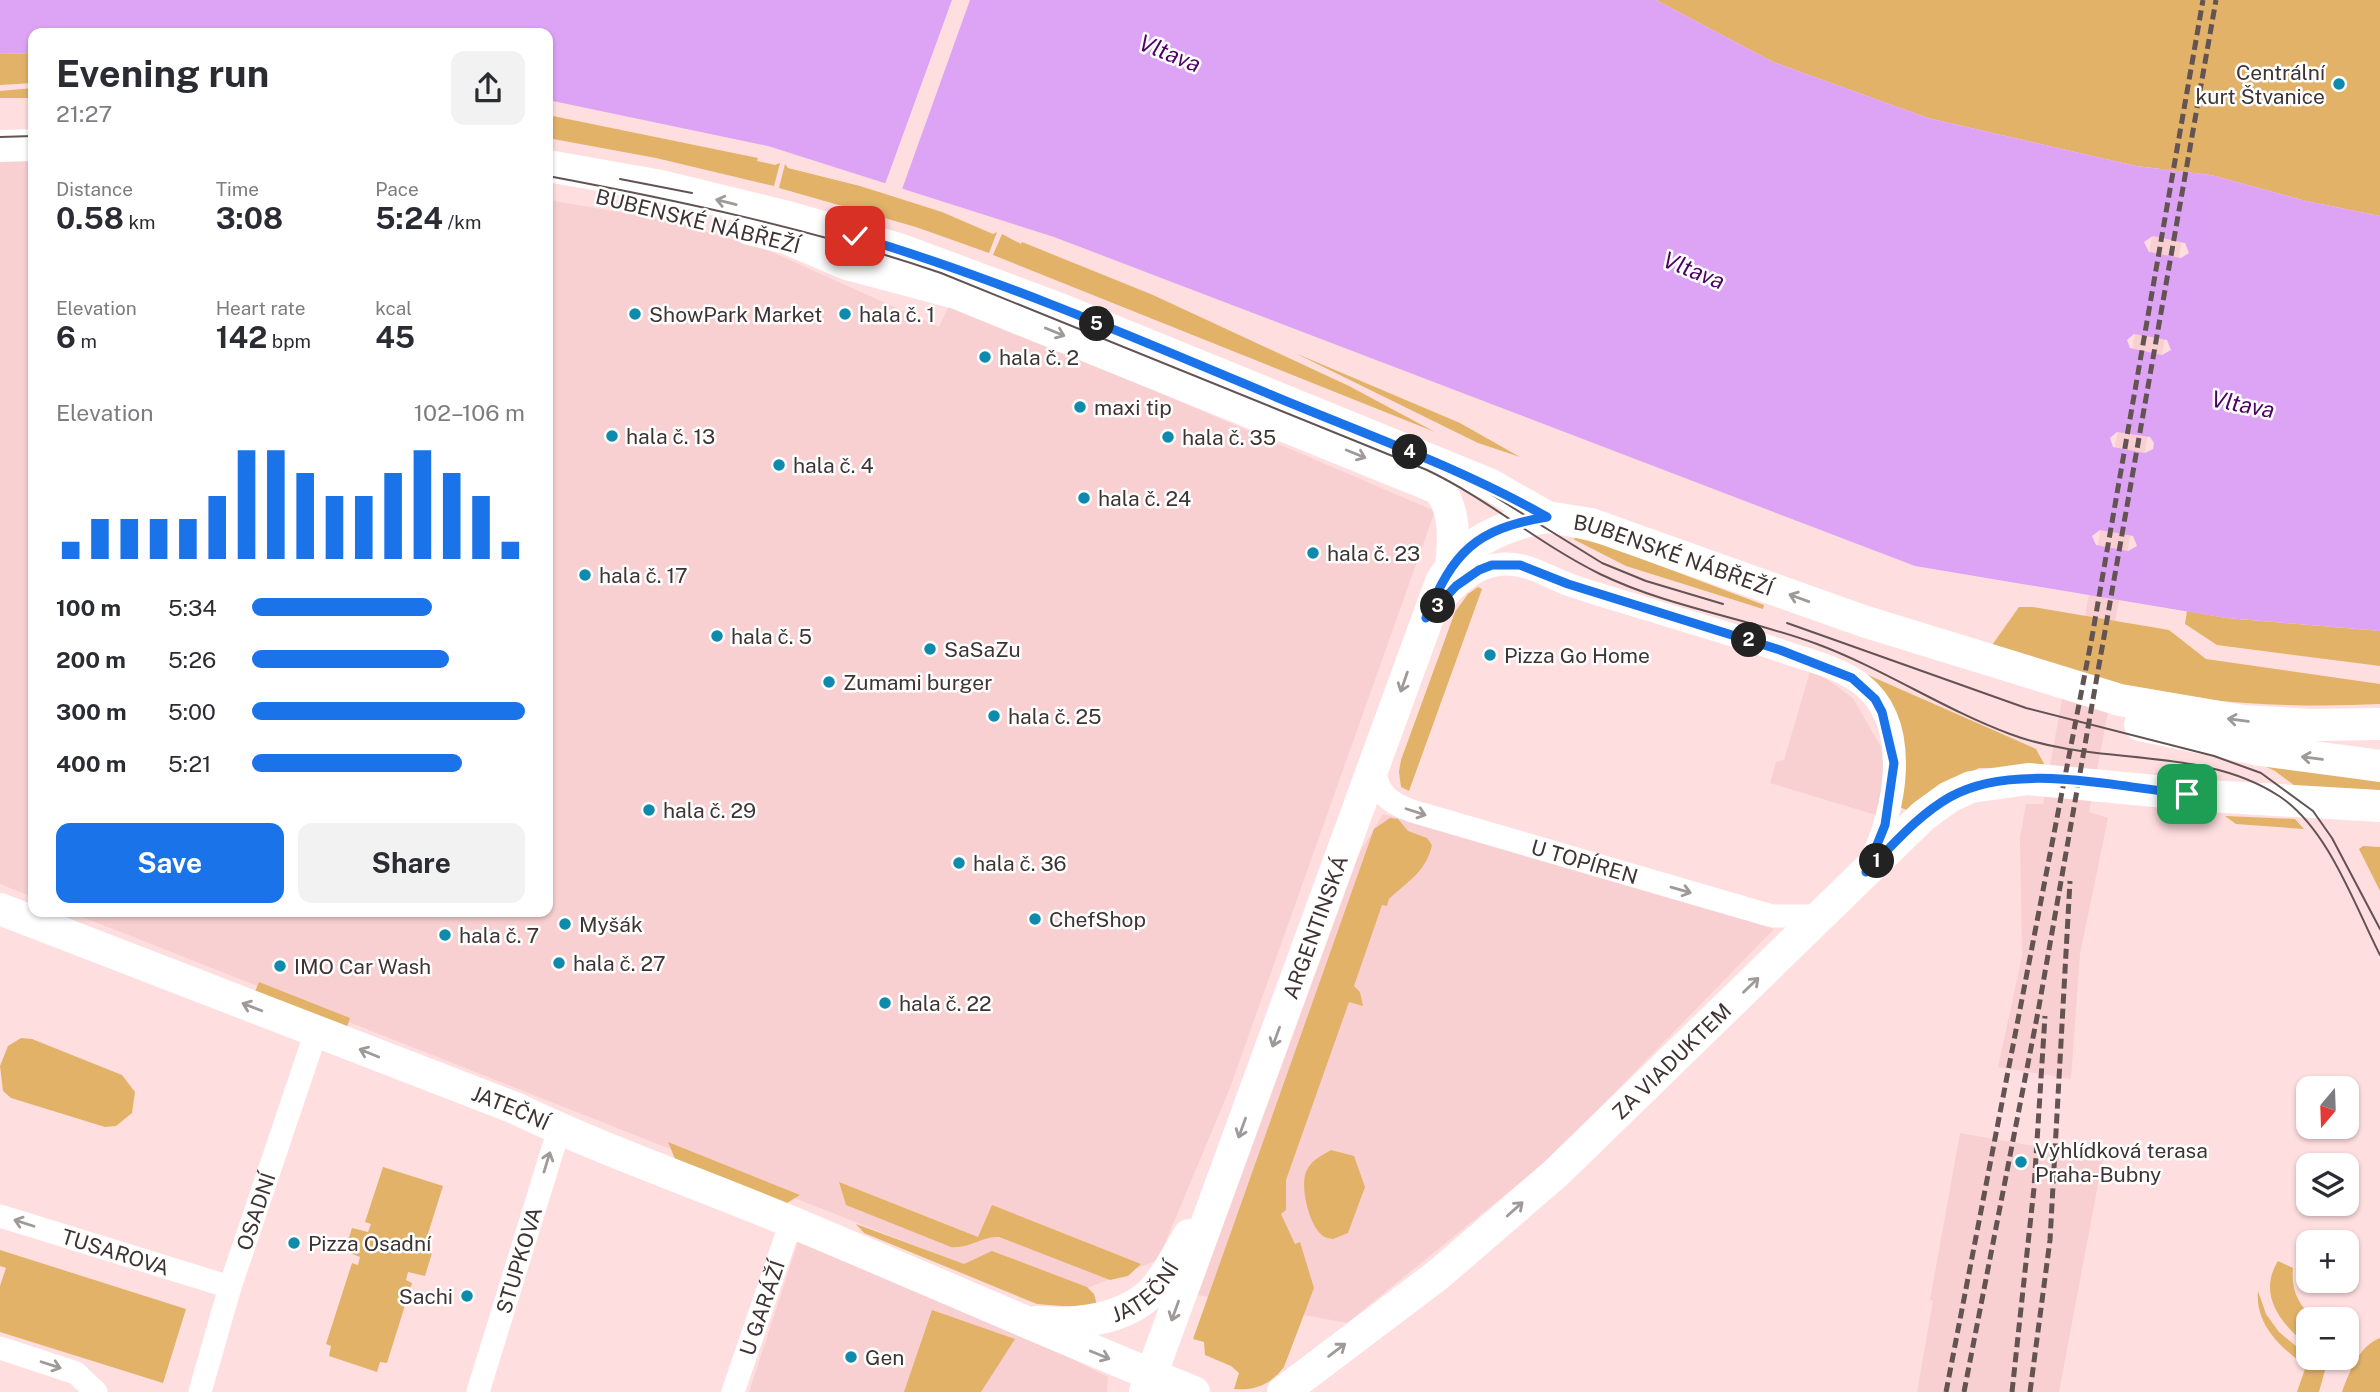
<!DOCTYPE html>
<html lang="en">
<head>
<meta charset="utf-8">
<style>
  :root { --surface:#fff; --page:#f2f2f3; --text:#2b2b33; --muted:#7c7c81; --accent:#1a73e8 }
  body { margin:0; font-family:"Public Sans",sans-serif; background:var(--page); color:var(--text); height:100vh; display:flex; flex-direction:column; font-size:26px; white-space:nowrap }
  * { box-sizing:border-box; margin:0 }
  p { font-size:23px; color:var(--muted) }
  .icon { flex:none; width:38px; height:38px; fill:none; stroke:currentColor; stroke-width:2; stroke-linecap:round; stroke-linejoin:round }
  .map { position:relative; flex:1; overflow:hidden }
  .details { position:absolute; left:28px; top:28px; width:525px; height:889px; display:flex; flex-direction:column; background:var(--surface); border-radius:14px; box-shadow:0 2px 5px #0004 }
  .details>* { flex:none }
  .needle { width:46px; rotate:199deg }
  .controls { position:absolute; left:2296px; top:1076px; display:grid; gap:14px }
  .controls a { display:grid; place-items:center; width:63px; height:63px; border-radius:14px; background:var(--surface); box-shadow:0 2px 5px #0004; font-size:35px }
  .pin { position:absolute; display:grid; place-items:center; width:60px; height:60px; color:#fff; margin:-30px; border-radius:14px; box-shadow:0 4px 10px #0006 }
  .km { position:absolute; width:35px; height:35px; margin:-18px; border-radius:50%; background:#222; color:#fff; font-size:19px; line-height:35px; text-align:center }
  .round { display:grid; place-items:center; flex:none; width:74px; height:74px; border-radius:14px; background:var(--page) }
  .summary { display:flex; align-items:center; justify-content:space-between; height:119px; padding:0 28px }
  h1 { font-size:38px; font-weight:700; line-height:52px }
  .metrics { display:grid; grid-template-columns:repeat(3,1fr); gap:10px; height:119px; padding:7px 28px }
  .metrics div { display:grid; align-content:center }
  .metrics b { font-size:30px; font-weight:700 }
  .metrics small { font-size:19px; font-weight:400 }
  .metrics p { font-size:19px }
  .chart { height:196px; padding:14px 28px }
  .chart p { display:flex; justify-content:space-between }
  .chart svg { width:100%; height:126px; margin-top:7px; stroke:var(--accent); stroke-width:6 }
  .primary-button { display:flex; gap:14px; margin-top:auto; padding:14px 28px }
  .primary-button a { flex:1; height:80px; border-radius:14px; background:var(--accent); color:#fff; font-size:28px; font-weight:700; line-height:80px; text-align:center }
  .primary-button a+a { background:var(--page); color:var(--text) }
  ul { padding:0 28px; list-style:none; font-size:23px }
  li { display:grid; grid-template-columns:112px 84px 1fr; align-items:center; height:52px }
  li i { height:18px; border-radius:9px; background:var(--accent) }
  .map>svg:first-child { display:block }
  .built { fill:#f9d0d1 }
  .green { fill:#e2b268 }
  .water { fill:#dda4f6; fill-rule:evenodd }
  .pier { fill:#ffdedf }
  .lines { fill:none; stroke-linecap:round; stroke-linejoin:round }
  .street { stroke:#fff; stroke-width:23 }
  .secondary { stroke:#fff; stroke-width:32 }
  .tram { stroke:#635353; stroke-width:2 }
  .rail { stroke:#635353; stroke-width:5; stroke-dasharray:10 5; stroke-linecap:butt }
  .oneway { stroke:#9f9999 }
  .route-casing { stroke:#fff; stroke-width:14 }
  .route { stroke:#1a73e8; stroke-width:9 }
  .poi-dot { fill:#0e8aac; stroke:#fff; stroke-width:2.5 }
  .labels { text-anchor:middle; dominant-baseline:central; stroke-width:5; stroke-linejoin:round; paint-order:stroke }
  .poi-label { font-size:21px; fill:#3f3333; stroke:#fff; text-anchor:start }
  .street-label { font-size:21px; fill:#3f3333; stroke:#fff }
  .water-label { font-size:23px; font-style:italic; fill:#4e0066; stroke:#fff }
</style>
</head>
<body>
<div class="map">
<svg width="2380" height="1392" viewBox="0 0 2380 1392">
  <rect width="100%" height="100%" fill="#ffdedf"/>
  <!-- built -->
  <path class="built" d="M 2224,0 L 2112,640 L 2115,675 L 2089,812 L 2108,818 L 2080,954 L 2071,1079 L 1998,1067 L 2022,956 L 2020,837 L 2026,804 L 2043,804 L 2074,633 L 2082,634 L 2168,145 Z
    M 33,155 L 33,897 L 0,884 L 0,157 Z
    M 548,200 L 666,220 L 763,248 L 939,327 L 950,303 L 1435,511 L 1230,1088 L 1158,1260 L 1080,1291 L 1015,1285 L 70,912 L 548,912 Z
    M 1811,668 L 1853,698 L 1881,747 L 1885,780 L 1876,815 L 1770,783 L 1776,762 L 1784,760 Z
    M 1383,814 L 1744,916 L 1774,929 L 1552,1157 L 1347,1323 L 1198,1295 L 1360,852 Z
    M 1960,1133 L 2103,1158 L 2059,1392 L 1917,1392 L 1933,1301 L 1930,1300 Z
    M 798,1242 L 1018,1331 L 1108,1377 L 1107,1392 L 749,1392 Z"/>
  <!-- green -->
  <path class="green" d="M 1656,0 L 2380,0 L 2380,216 L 2306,201 L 2211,175 L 2136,166 L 1928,118 L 1773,62 Z
    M 33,53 L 33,83 L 0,85 L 0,54 Z
    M 33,88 L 33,98 L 0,98 L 0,91 Z
    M 548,115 L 758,158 L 757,161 L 775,165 L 780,163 L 774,186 L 656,158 L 548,138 Z
    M 785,164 L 788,168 L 860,186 L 942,212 L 993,234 L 997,232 L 989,253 L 916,227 L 779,188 Z
    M 1002,234 L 1021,244 L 1022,242 L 1153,295 L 1349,386 L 1435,432 L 993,255 Z
    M 1295,353 L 1460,423 L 1520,457 L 1478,443 Z
    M 1576,538 L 1608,546 L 1764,605 L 1763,609 L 1626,566 L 1573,539 Z
    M 1478,587 L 1482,589 L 1409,791 L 1401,787 L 1399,772 L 1401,760 L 1455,612 L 1468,594 Z
    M 2019,607 L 2033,607 L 2169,630 L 2206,659 L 2380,684 L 2380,704 C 2293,708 2204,704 2118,685 C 2075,676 2032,660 1990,648 Z
    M 2187,611 L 2226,618 L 2380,631 L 2380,666 L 2217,645 L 2185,624 Z
    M 1859,671 L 2036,749 L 2047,769 L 1979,768 L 1955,779 L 1907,810 L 1899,807 L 1905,769 Z
    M 2249,759 L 2380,774 L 2380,794 L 2302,791 L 2275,771 Z
    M 2225,816 L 2295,819 L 2304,829 L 2236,824 Z
    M 1390,818 L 1398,819 L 1408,831 L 1427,838 L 1432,845 C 1426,872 1408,881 1389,899 L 1387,906 L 1382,905 L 1354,986 L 1360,992 L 1363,1006 L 1349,1002 L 1286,1180 L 1286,1210 L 1281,1214 L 1295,1244 L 1300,1242 L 1314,1288 L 1284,1367 C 1271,1384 1255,1391 1234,1389 L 1239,1373 L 1231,1366 L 1205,1355 L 1204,1342 L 1193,1339 L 1374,829 Z
    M 2363,846 L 2380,847 L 2380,891 L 2359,849 Z
    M 259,982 L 350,1018 L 346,1030 L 254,994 Z
    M 21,1038 L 32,1039 L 122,1075 L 135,1092 L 132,1113 L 116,1126 L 105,1127 L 11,1098 L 3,1091 L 0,1066 L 8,1046 Z
    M 668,1142 L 800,1195 L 787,1203 L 778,1202 L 675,1159 Z
    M 1331,1150 L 1354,1156 L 1365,1187 L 1348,1233 L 1333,1239 C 1330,1238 1326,1238 1323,1236 C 1309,1226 1300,1187 1306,1172 C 1311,1160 1321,1156 1331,1150 Z
    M 383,1167 L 443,1186 L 426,1240 L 419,1238 L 416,1247 L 432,1253 L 425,1276 L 408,1272 L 406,1280 L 412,1283 L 387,1363 L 380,1362 L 377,1372 L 329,1356 L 331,1346 L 326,1344 L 352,1263 L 358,1265 L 360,1257 L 345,1251 L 352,1228 L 368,1232 L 371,1224 L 365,1222 Z
    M 839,1182 L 978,1237 L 992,1205 L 1141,1264 L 1128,1276 L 1110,1280 L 999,1237 C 982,1236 969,1249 951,1247 L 846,1205 Z
    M 856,1224 L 964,1264 L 992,1251 L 1087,1287 L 1094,1294 L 1098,1309 L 1037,1304 L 864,1233 Z
    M 0,1250 L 186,1309 L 163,1383 L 0,1332 L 0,1286 L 6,1268 L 0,1266 Z
    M 2278,1261 L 2293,1268 C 2291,1291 2298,1304 2314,1319 L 2308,1320 L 2308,1346 C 2281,1324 2257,1295 2278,1261 Z
    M 2258,1291 L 2266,1314 L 2279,1332 L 2325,1370 L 2319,1392 L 2297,1392 L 2306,1366 C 2281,1348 2255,1325 2258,1291 Z
    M 932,1310 L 1015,1339 L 981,1392 L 904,1392 Z
    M 2380,1338 L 2380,1392 L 2342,1392 C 2350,1371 2358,1347 2380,1338 Z"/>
  <!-- water -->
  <path class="water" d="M 0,0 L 1656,0 L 1773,62 L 1928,118 L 2136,166 L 2211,175 L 2306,201 L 2380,216 L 2380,631 L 2226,618 L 1915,566 L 1054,237 L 768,146 L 548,100 L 548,33 L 33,33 L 33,53 L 0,54 ZM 2153,236 L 2185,243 L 2189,253 L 2181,258 L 2149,252 L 2144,242 ZM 2134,334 L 2167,340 L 2171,350 L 2162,355 L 2130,348 L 2127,340 ZM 2117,432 L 2150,437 L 2154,443 L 2153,449 L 2145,453 L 2113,447 L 2110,438 ZM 2100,530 L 2133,536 L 2137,546 L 2128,551 L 2096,545 L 2092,536 Z"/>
  <!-- pier -->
  <path class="pier" d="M 952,0 L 970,0 L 901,192 L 884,187 Z"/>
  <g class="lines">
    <!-- street -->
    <g class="street">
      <path d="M 1439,605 C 1457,585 1476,565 1504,564 C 1528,563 1548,577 1570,585 C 1596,594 1624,602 1651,610 C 1698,625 1746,638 1793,655 C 1816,662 1841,669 1861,684 C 1913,725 1895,812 1870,862"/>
      <path id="s1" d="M 1375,766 C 1375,792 1389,803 1412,811 L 1772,916 L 1822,916"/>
      <path id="s2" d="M 0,1216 L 230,1287"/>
      <path d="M 0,1348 L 76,1373 L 96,1392"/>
      <path id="s3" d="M 200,1392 L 230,1287 L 316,1032"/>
      <path id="s4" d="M 478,1392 L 559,1129"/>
      <path id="s5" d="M 733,1392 L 791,1222"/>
    </g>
    <!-- secondary -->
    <g class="secondary">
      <path d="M 0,146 L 33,145"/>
      <path id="s6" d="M 548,166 L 661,186 L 792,218 L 899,249 L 1060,309 L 1489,484 L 1547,517 L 1591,524 L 1863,621 L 2120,700 L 2243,721 L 2312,725 L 2380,724"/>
      <path d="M 749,229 L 786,238 L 847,264 L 956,293 L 1437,488 C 1456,506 1454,541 1451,565"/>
      <path d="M 2140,725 L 2260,750 L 2380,766"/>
      <path id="s7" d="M 0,909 L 515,1108 C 606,1152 701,1184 794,1223 C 928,1279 1060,1338 1194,1392"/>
      <path id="s8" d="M 1037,1322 C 1076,1325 1126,1320 1154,1290 C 1168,1274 1178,1253 1189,1235"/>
      <path id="s9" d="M 1145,1392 L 1441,582 C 1464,542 1503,525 1547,517"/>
      <path id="s10" d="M 1283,1392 L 1439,1274 L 1556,1173 L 1923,816 L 1949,797 L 1971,787 L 2028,779 L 2208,796 L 2380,806"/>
    </g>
    <!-- tram -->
    <path class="tram" d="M 0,137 L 33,136
      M 548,176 C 681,201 812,229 941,273 L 1427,470 C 1488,499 1539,544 1600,574 C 1668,607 1746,618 1817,644 C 1884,669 1943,709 2010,734 C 2097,767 2202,745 2279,796 C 2328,828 2354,904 2380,955
      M 620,179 L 692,193
      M 1029,298 L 1287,402
      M 1449,468 L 1602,563 L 1646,581 L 1723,604
      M 1787,623 L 2026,708 L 2214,756 L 2261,773 L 2313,811 L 2332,838 L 2380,929"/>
    <!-- rail -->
    <path class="rail" d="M 1946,1392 L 2092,637 L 2203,0
      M 1964,1392 L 2038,1012 L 2216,0
      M 2012,1392 L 2034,1188 L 2045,1016
      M 2030,1392 L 2050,1240 L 2070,881"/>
  </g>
  <!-- one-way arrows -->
  <defs><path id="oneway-shaft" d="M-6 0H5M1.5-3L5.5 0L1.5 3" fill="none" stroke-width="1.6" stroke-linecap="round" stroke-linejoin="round" transform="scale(1.75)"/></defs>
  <g class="oneway">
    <use href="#oneway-shaft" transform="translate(726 202) rotate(-166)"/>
    <use href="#oneway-shaft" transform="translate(1055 332) rotate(22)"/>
    <use href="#oneway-shaft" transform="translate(1356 454) rotate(22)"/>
    <use href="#oneway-shaft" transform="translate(1799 598) rotate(-160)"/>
    <use href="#oneway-shaft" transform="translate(1404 682) rotate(109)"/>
    <use href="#oneway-shaft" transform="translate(2238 720) rotate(-173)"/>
    <use href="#oneway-shaft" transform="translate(2312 758) rotate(-172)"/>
    <use href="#oneway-shaft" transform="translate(1416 812) rotate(18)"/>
    <use href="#oneway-shaft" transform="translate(1681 890) rotate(16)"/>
    <use href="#oneway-shaft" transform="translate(1751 985) rotate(-44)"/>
    <use href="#oneway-shaft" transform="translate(252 1007) rotate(-159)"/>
    <use href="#oneway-shaft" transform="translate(1276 1037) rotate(110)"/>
    <use href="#oneway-shaft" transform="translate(369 1053) rotate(-158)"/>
    <use href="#oneway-shaft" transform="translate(1242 1128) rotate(110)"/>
    <use href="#oneway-shaft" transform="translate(547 1162) rotate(-73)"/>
    <use href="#oneway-shaft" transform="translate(1515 1209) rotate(-42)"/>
    <use href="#oneway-shaft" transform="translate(24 1223) rotate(-162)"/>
    <use href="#oneway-shaft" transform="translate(1175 1311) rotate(110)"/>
    <use href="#oneway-shaft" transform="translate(1337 1350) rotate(-37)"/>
    <use href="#oneway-shaft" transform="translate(1100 1355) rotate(22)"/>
    <use href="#oneway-shaft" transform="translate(51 1365) rotate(18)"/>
  </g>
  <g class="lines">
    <defs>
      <path id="route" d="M 855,236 C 999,279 1138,339 1276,397 C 1367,435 1461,468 1547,517 C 1475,529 1453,552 1426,618 L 1456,586 L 1479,570 L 1492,565 L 1520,565 L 1568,584 L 1780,650 L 1852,678 L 1875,699 L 1882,712 L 1894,763 L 1885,825 L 1866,872 C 1892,846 1918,815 1950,797 C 2013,761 2117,787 2187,794"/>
    </defs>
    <!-- route casing -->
    <use href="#route" class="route-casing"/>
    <!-- route -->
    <use href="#route" class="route"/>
  </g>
  <!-- markers -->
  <g class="poi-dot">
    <circle cx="2339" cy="84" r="7"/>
    <circle cx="635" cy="314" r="7"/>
    <circle cx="845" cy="314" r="7"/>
    <circle cx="985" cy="357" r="7"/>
    <circle cx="1080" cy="407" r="7"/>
    <circle cx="612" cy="436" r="7"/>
    <circle cx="1168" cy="437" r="7"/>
    <circle cx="779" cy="465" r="7"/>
    <circle cx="1084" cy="498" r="7"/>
    <circle cx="1313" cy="553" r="7"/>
    <circle cx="585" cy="575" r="7"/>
    <circle cx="717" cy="636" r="7"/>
    <circle cx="930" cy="649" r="7"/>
    <circle cx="1490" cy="655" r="7"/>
    <circle cx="829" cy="682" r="7"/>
    <circle cx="994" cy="716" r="7"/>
    <circle cx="649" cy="810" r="7"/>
    <circle cx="959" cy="863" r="7"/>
    <circle cx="1035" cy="919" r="7"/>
    <circle cx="565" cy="924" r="7"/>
    <circle cx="445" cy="935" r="7"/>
    <circle cx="559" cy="963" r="7"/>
    <circle cx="280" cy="966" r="7"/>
    <circle cx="885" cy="1003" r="7"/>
    <circle cx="2021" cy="1162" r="7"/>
    <circle cx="294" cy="1243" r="7"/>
    <circle cx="467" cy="1296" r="7"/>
    <circle cx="851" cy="1357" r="7"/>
  </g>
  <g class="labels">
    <!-- poi labels -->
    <g class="poi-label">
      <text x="2325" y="72" text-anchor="end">Centrální<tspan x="2325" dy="24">kurt Štvanice</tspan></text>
      <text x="649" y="314">ShowPark Market</text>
      <text x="859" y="314">hala č. 1</text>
      <text x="999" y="357">hala č. 2</text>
      <text x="1094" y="407">maxi tip</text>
      <text x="626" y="436">hala č. 13</text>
      <text x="1182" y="437">hala č. 35</text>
      <text x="793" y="465">hala č. 4</text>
      <text x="1098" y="498">hala č. 24</text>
      <text x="1327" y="553">hala č. 23</text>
      <text x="599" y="575">hala č. 17</text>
      <text x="731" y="636">hala č. 5</text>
      <text x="944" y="649">SaSaZu</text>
      <text x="1504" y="655">Pizza Go Home</text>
      <text x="843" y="682">Zumami burger</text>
      <text x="1008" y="716">hala č. 25</text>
      <text x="663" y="810">hala č. 29</text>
      <text x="973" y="863">hala č. 36</text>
      <text x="1049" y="919">ChefShop</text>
      <text x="579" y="924">Myšák</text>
      <text x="459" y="935">hala č. 7</text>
      <text x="573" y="963">hala č. 27</text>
      <text x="294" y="966">IMO Car Wash</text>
      <text x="899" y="1003">hala č. 22</text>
      <text x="2035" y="1150">Vyhlídková terasa<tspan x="2035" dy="24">Praha-Bubny</tspan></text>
      <text x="308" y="1243">Pizza Osadní</text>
      <text x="453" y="1296" text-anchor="end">Sachi</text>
      <text x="865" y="1357">Gen</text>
    </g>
    <!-- street labels -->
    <g class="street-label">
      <text transform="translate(698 221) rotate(14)">BUBENSKÉ NÁBŘEŽÍ</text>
      <text stroke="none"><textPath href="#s6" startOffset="1195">BUBENSKÉ NÁBŘEŽÍ</textPath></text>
      <text stroke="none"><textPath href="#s1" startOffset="243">U TOPÍREN</textPath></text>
      <text stroke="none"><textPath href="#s9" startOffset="495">ARGENTINSKÁ</textPath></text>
      <text stroke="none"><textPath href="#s10" startOffset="511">ZA VIADUKTEM</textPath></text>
      <text stroke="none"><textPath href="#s7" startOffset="548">JATEČNÍ</textPath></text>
      <text stroke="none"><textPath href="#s3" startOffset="189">OSADNÍ</textPath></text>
      <text stroke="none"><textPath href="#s2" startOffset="121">TUSAROVA</textPath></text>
      <text stroke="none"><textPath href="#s4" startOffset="138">STUPKOVA</textPath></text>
      <text stroke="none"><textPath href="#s8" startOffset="117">JATEČNÍ</textPath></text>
      <text stroke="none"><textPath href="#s5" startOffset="89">U GARÁŽÍ</textPath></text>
    </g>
    <!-- water labels -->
    <g class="water-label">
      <text transform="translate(1170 53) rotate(22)">Vltava</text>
      <text transform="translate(1694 270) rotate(22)">Vltava</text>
      <text transform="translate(2243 404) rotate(11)">Vltava</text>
    </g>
  </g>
</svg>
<div class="controls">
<a><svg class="needle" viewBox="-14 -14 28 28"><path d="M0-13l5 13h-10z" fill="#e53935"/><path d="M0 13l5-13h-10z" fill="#7c7c81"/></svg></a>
<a><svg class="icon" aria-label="layers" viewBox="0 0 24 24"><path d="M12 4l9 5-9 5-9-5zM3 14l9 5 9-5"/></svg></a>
<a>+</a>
<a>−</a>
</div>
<div class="pin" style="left:2187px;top:794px;background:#1e9e55"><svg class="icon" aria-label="arrive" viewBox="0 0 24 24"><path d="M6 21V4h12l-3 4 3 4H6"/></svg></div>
<div class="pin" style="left:855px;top:236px;background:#d93025"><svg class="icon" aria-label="check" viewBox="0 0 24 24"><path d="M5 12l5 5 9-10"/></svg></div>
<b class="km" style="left:1877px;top:861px">1</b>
<b class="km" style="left:1749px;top:640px">2</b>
<b class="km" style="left:1438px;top:606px">3</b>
<b class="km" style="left:1410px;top:452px">4</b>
<b class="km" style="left:1097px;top:324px">5</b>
<section class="details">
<div class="summary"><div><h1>Evening run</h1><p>21:27</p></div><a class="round"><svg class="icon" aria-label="share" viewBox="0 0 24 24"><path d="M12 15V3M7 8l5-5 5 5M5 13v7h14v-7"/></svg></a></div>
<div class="metrics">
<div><p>Distance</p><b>0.58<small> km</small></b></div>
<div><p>Time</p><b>3:08</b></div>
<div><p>Pace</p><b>5:24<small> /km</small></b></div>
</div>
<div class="metrics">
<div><p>Elevation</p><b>6<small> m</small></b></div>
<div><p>Heart rate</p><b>142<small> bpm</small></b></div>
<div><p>kcal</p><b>45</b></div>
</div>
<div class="chart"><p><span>Elevation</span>102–106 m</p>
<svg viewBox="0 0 160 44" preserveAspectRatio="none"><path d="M5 44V38M15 44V30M25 44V30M35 44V30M45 44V30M55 44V22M65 44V6M75 44V6M85 44V14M95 44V22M105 44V22M115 44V14M125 44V6M135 44V14M145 44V22M155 44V38"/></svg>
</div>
<ul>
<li><b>100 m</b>5:34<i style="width:66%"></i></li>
<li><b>200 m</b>5:26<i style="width:72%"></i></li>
<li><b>300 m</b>5:00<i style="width:100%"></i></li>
<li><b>400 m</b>5:21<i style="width:77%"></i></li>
</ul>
<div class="primary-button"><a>Save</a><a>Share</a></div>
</section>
</div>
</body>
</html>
